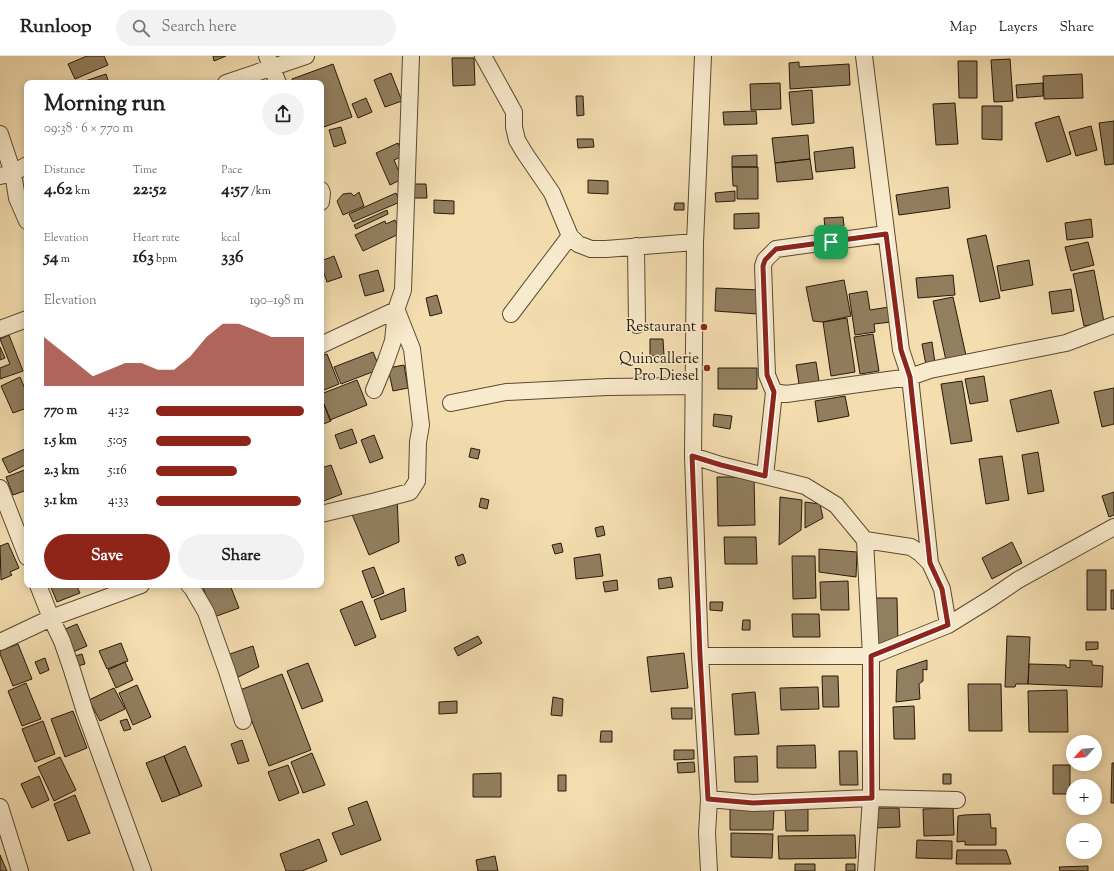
<!DOCTYPE html>
<html lang="en">
<head>
<meta charset="utf-8">
<style>
  :root { --surface:#fff; --page:#f2f2f2; --text:#202124; --muted:#757577; --line:#e0e0e0; --accent:#8f2418 }
  body { margin:0; font-family:"Sorts Mill Goudy",serif; background:var(--page); color:var(--text); height:100vh; display:flex; flex-direction:column; font-size:15px; white-space:nowrap }
  * { box-sizing:border-box; margin:0 }
  p { font-size:13px; color:var(--muted) }
  .icon { flex:none; width:22px; height:22px; fill:none; stroke:currentColor; stroke-width:2; stroke-linecap:round; stroke-linejoin:round }
  .map { position:relative; flex:1; overflow:hidden }
  .details { position:absolute; left:24px; top:24px; width:300px; height:508px; display:flex; flex-direction:column; background:var(--surface); border-radius:8px; box-shadow:0 2px 10px #0003 }
  .details>* { flex:none }
  .needle { width:26px; rotate:244deg }
  .controls { position:absolute; left:1066px; top:679px; display:grid; gap:8px }
  .controls a { display:grid; place-items:center; width:36px; height:36px; border-radius:50%; background:var(--surface); box-shadow:0 2px 10px #0003; font-size:20px }
  .pin { position:absolute; display:grid; place-items:center; width:34px; height:34px; color:#fff; margin:-17px; border-radius:8px; box-shadow:0 2px 6px #0006 }
  .round { display:grid; place-items:center; flex:none; width:42px; height:42px; border-radius:21px; background:var(--page) }
  .headline { display:flex; align-items:center; justify-content:space-between; height:68px; padding:0 20px }
  h1 { font-size:22px; font-weight:700; line-height:30px }
  .stats { display:grid; grid-template-columns:repeat(3,1fr); gap:6px; height:68px; padding:4px 20px }
  .stats div { display:grid; align-content:center }
  .stats b { font-size:17px; font-weight:700 }
  .stats small { font-size:11px; font-weight:400 }
  .stats p { font-size:11px }
  .chart { height:112px; padding:8px 20px }
  .chart p { display:flex; justify-content:space-between }
  .chart svg { width:100%; height:72px; margin-top:4px; fill:var(--accent); opacity:.7 }
  .action { display:flex; gap:8px; margin-top:auto; padding:8px 20px }
  .action a { flex:1; height:46px; border-radius:24px; background:var(--accent); color:#fff; font-size:16px; font-weight:700; line-height:46px; text-align:center }
  .action a+a { background:var(--page); color:var(--text) }
  ul { padding:0 20px; list-style:none; font-size:13px }
  li { display:grid; grid-template-columns:64px 48px 1fr; align-items:center; height:30px }
  li i { height:10px; border-radius:5px; background:var(--accent) }
  header { display:flex; align-items:center; gap:24px; box-sizing:border-box; height:56px; padding:0 20px; background:var(--surface); border-bottom:1px solid var(--line) }
  header strong { font-size:19px }
  nav { display:flex; gap:22px; margin-inline-start:auto; font-size:14px }
  .search { width:280px; height:36px; background:var(--page); display:flex; align-items:center; gap:10px; box-sizing:border-box; padding:0 14px; border-radius:22px; color:var(--muted); font-size:15px }
  .map>svg:first-child { display:block }
  .building { fill:#927f60; stroke:#27190a }
  .lines { fill:none; stroke-linecap:round; stroke-linejoin:round }
  .minor-casing { stroke:#5a4a34; stroke-width:18 }
  .minor { stroke:#f8eacc; stroke-width:16 }
  .route-casing { stroke:#fff; stroke-width:8 }
  .route { stroke:#8f2418; stroke-width:5 }
  .poi-dot { fill:#8f2418; stroke:#f8eacc; stroke-width:1.5 }
  .labels { text-anchor:middle; dominant-baseline:central; stroke-width:3; stroke-linejoin:round; paint-order:stroke }
  .poi-label { font-size:15px; fill:#27190a; stroke:#f8eacc; text-anchor:end }
</style>
</head>
<body>
<header>
<strong>Runloop</strong>
<div class="search"><svg class="icon" aria-label="search" viewBox="0 0 24 24"><circle cx="10" cy="10" r="6"/><path d="M15 15l6 6"/></svg>Search here</div>
<nav><a>Map</a><a>Layers</a><a>Share</a></nav>
</header>
<div class="map">
<svg width="1114" height="815" viewBox="0 0 1114 815">
  <rect width="100%" height="100%" fill="#f4deb0"/>
  <filter id="stains"><feTurbulence type="fractalNoise" baseFrequency=".005" numOctaves="4"/><feColorMatrix values="0 0 0 0 .2 0 0 0 0 .09 0 0 0 0 .02 0 0 0 .5 -.17"/></filter>
  <radialGradient id="worn" r=".72"><stop offset=".6" stop-color="#630" stop-opacity="0"/><stop offset="1" stop-color="#630" stop-opacity=".3"/></radialGradient>
  <!-- building -->
  <path class="building" d="M 87,0 L 104,0 L 108,9 L 75,23 L 68,8 Z
    M 213,0 L 226,0 L 214,5 Z
    M 452,2 L 474,2 L 475,29 L 453,30 Z
    M 1010,3 L 1013,45 L 994,46 L 991,4 Z
    M 958,5 L 977,5 L 977,42 L 959,42 Z
    M 799,6 L 799,11 L 849,8 L 850,29 L 790,33 L 789,7 Z
    M 333,8 L 352,61 L 321,72 L 321,27 L 293,27 L 292,23 Z
    M 391,17 L 402,45 L 385,51 L 374,24 Z
    M 106,18 L 109,27 L 79,27 Z
    M 1082,18 L 1083,42 L 1044,43 L 1043,20 Z
    M 780,27 L 781,53 L 751,54 L 750,28 Z
    M 1043,27 L 1043,40 L 1017,42 L 1016,29 Z
    M 812,34 L 814,67 L 792,69 L 789,36 Z
    M 576,40 L 583,40 L 584,59 L 577,60 Z
    M 366,42 L 372,56 L 358,62 L 352,48 Z
    M 955,47 L 958,88 L 936,89 L 933,48 Z
    M 982,50 L 1002,50 L 1002,84 L 982,83 Z
    M 756,55 L 757,68 L 724,69 L 723,56 Z
    M 1059,60 L 1071,98 L 1047,106 L 1035,67 Z
    M 1114,65 L 1114,108 L 1105,109 L 1099,67 Z
    M 1091,70 L 1097,94 L 1076,100 L 1069,76 Z
    M 341,71 L 346,87 L 334,91 L 329,74 Z
    M 808,79 L 810,103 L 775,107 L 772,82 Z
    M 577,83 L 593,83 L 594,91 L 578,92 Z
    M 398,87 L 403,100 L 394,104 L 402,123 L 390,129 L 376,97 Z
    M 853,91 L 855,112 L 816,116 L 814,96 Z
    M 757,99 L 757,111 L 732,111 L 732,100 Z
    M 810,103 L 813,123 L 777,126 L 775,107 Z
    M 732,111 L 758,111 L 758,143 L 737,143 L 737,130 L 733,130 Z
    M 588,124 L 608,125 L 608,138 L 588,137 Z
    M 412,128 L 426,128 L 427,142 L 413,142 Z
    M 948,131 L 950,152 L 899,159 L 896,139 Z
    M 735,135 L 735,145 L 716,146 L 715,137 Z
    M 359,136 L 364,150 L 343,159 L 337,145 L 343,138 L 351,137 L 354,140 Z
    M 396,137 L 400,146 L 353,166 L 349,158 Z
    M 434,144 L 454,145 L 454,158 L 434,157 Z
    M 675,147 L 684,147 L 684,154 L 674,154 Z
    M 387,154 L 388,158 L 356,173 L 354,169 Z
    M 759,157 L 759,172 L 734,173 L 734,158 Z
    M 843,161 L 844,170 L 825,172 L 824,162 Z
    M 1091,163 L 1093,181 L 1067,184 L 1065,167 Z
    M 395,164 L 401,177 L 363,195 L 355,179 L 385,165 L 386,168 Z
    M 986,179 L 1000,242 L 980,246 L 967,183 Z
    M 1088,186 L 1094,209 L 1071,215 L 1065,191 Z
    M 334,200 L 342,221 L 327,226 L 321,209 L 321,205 Z
    M 1029,204 L 1033,229 L 1001,235 L 997,210 Z
    M 378,214 L 384,235 L 365,240 L 359,219 Z
    M 1094,214 L 1104,266 L 1084,270 L 1073,218 Z
    M 953,219 L 955,239 L 918,242 L 916,222 Z
    M 844,224 L 851,260 L 823,266 L 813,265 L 806,231 Z
    M 716,232 L 759,234 L 758,258 L 715,255 Z
    M 1071,233 L 1074,255 L 1052,258 L 1049,236 Z
    M 867,235 L 870,254 L 889,251 L 891,266 L 874,268 L 875,276 L 855,279 L 849,238 Z
    M 437,239 L 442,257 L 430,260 L 426,242 Z
    M 953,241 L 967,304 L 947,309 L 933,245 Z
    M 847,262 L 855,316 L 831,320 L 823,266 Z
    M 873,278 L 879,315 L 860,318 L 854,281 Z
    M 9,279 L 23,315 L 0,323 L 0,312 L 10,308 L 0,283 Z
    M 650,283 L 663,283 L 664,300 L 650,300 Z
    M 932,286 L 935,307 L 926,309 L 922,288 Z
    M 0,291 L 5,302 L 0,304 Z
    M 373,296 L 380,313 L 341,328 L 334,311 Z
    M 327,298 L 339,328 L 322,335 L 321,332 L 321,300 Z
    M 816,306 L 819,325 L 799,328 L 796,309 Z
    M 404,309 L 408,332 L 393,335 L 388,312 Z
    M 718,312 L 757,312 L 757,333 L 718,333 Z
    M 984,320 L 988,345 L 970,348 L 965,323 Z
    M 20,321 L 27,338 L 27,352 L 13,357 L 1,330 Z
    M 357,324 L 367,349 L 330,364 L 321,341 L 321,338 Z
    M 962,325 L 972,385 L 951,388 L 941,328 Z
    M 1114,332 L 1114,368 L 1102,371 L 1094,336 Z
    M 1051,334 L 1059,367 L 1017,376 L 1010,344 Z
    M 845,340 L 849,360 L 818,366 L 815,345 Z
    M 321,341 L 331,365 L 321,369 Z
    M 714,358 L 732,360 L 730,373 L 713,370 Z
    M 352,373 L 357,387 L 340,393 L 335,379 Z
    M 374,379 L 383,402 L 370,407 L 361,384 Z
    M 471,392 L 480,394 L 478,403 L 469,401 Z
    M 25,393 L 27,397 L 27,408 L 9,417 L 2,403 Z
    M 1038,396 L 1044,435 L 1028,438 L 1022,399 Z
    M 1002,400 L 1009,444 L 986,448 L 979,403 Z
    M 331,409 L 342,438 L 321,446 L 321,412 Z
    M 27,413 L 27,434 L 13,439 L 6,421 Z
    M 717,421 L 754,421 L 755,469 L 718,470 Z
    M 1114,436 L 1114,459 L 1109,461 L 1102,440 Z
    M 397,441 L 399,486 L 369,499 L 351,456 Z
    M 780,441 L 802,444 L 801,474 L 779,489 Z
    M 481,442 L 489,444 L 487,453 L 479,451 Z
    M 805,446 L 820,448 L 823,462 L 805,472 Z
    M 603,470 L 605,479 L 597,481 L 595,472 Z
    M 724,481 L 756,481 L 757,508 L 725,508 Z
    M 1012,486 L 1022,507 L 992,523 L 982,502 Z
    M 8,487 L 19,512 L 10,516 L 12,519 L 1,524 L 0,490 Z
    M 561,487 L 563,496 L 555,498 L 552,489 Z
    M 819,493 L 857,496 L 856,521 L 819,516 Z
    M 463,498 L 466,507 L 458,510 L 455,501 Z
    M 600,498 L 603,520 L 576,523 L 574,502 Z
    M 792,500 L 815,500 L 816,542 L 793,543 Z
    M 374,511 L 384,537 L 372,542 L 362,515 Z
    M 1087,514 L 1106,514 L 1106,554 L 1087,554 Z
    M 671,521 L 673,531 L 659,533 L 658,523 Z
    M 617,524 L 618,534 L 605,536 L 603,526 Z
    M 848,525 L 849,554 L 821,554 L 820,526 Z
    M 50,529 L 76,529 L 80,537 L 57,546 Z
    M 202,529 L 230,529 L 239,552 L 214,561 Z
    M 404,532 L 406,555 L 381,564 L 374,544 Z
    M 1111,534 L 1114,534 L 1114,553 L 1111,553 Z
    M 873,542 L 897,542 L 898,588 L 874,589 Z
    M 362,545 L 376,581 L 355,590 L 340,554 Z
    M 710,546 L 723,546 L 722,555 L 710,554 Z
    M 792,558 L 819,558 L 820,581 L 793,581 Z
    M 743,564 L 750,564 L 750,574 L 742,574 Z
    M 77,568 L 87,590 L 73,596 L 63,574 Z
    M 478,580 L 482,587 L 458,600 L 454,592 Z
    M 1007,580 L 1030,581 L 1028,628 L 1016,628 L 1015,631 L 1005,631 Z
    M 1086,586 L 1098,586 L 1098,593 L 1086,594 Z
    M 121,587 L 128,605 L 107,613 L 99,595 Z
    M 18,588 L 32,623 L 13,630 L 0,598 L 0,595 Z
    M 253,590 L 259,611 L 234,623 L 224,600 Z
    M 684,597 L 688,632 L 651,636 L 647,601 Z
    M 82,598 L 85,608 L 78,610 L 75,600 Z
    M 45,602 L 49,614 L 40,618 L 35,606 Z
    M 927,604 L 927,614 L 923,613 L 923,625 L 919,628 L 920,643 L 896,646 L 897,614 Z
    M 1070,604 L 1092,605 L 1092,609 L 1103,610 L 1102,631 L 1028,628 L 1029,608 L 1066,609 L 1066,611 L 1070,612 Z
    M 125,606 L 133,624 L 116,632 L 108,614 Z
    M 308,607 L 323,645 L 302,653 L 287,615 Z
    M 282,618 L 311,694 L 269,710 L 240,634 Z
    M 822,620 L 838,620 L 839,651 L 823,651 Z
    M 26,627 L 41,663 L 22,670 L 8,635 Z
    M 968,628 L 1001,628 L 1002,675 L 969,675 Z
    M 137,629 L 151,661 L 133,669 L 119,637 Z
    M 818,631 L 819,653 L 781,654 L 780,632 Z
    M 114,632 L 125,653 L 100,665 L 89,644 Z
    M 1067,634 L 1068,676 L 1029,676 L 1028,635 Z
    M 755,636 L 759,678 L 735,679 L 732,638 Z
    M 553,641 L 563,643 L 562,660 L 551,659 Z
    M 457,645 L 457,657 L 439,658 L 439,646 Z
    M 914,650 L 915,683 L 894,683 L 893,651 Z
    M 671,652 L 692,652 L 692,663 L 672,663 Z
    M 73,655 L 87,692 L 65,701 L 51,663 Z
    M 127,663 L 131,673 L 124,675 L 120,665 Z
    M 43,665 L 55,698 L 35,706 L 22,673 Z
    M 601,675 L 612,675 L 612,686 L 600,686 Z
    M 242,684 L 249,705 L 238,708 L 231,688 Z
    M 815,689 L 816,712 L 777,712 L 777,690 Z
    M 185,690 L 202,730 L 180,739 L 164,700 Z
    M 674,694 L 694,694 L 694,703 L 674,704 Z
    M 839,695 L 857,695 L 858,729 L 840,729 Z
    M 312,697 L 325,729 L 303,737 L 291,706 Z
    M 164,700 L 180,739 L 162,746 L 146,707 Z
    M 757,700 L 758,726 L 735,726 L 734,701 Z
    M 60,701 L 76,734 L 54,745 L 38,711 Z
    M 694,706 L 695,716 L 678,717 L 677,707 Z
    M 1112,707 L 1114,707 L 1114,747 L 1111,747 Z
    M 288,709 L 299,737 L 279,745 L 268,716 Z
    M 1053,709 L 1070,709 L 1070,738 L 1053,738 Z
    M 501,717 L 501,741 L 473,741 L 473,718 Z
    M 943,718 L 951,718 L 951,728 L 943,728 Z
    M 558,719 L 566,719 L 566,735 L 558,735 Z
    M 39,720 L 49,744 L 32,752 L 21,728 Z
    M 75,739 L 90,777 L 68,785 L 54,748 Z
    M 367,745 L 381,784 L 341,799 L 332,777 L 354,769 L 348,752 Z
    M 808,749 L 808,775 L 786,775 L 785,750 Z
    M 874,752 L 899,752 L 900,771 L 875,772 Z
    M 953,752 L 954,779 L 924,780 L 923,753 Z
    M 730,753 L 774,753 L 773,774 L 730,774 Z
    M 990,758 L 991,772 L 996,772 L 996,789 L 965,789 L 965,785 L 957,786 L 958,760 L 964,759 Z
    M 731,777 L 773,778 L 772,802 L 731,801 Z
    M 855,779 L 856,802 L 779,803 L 778,780 Z
    M 319,783 L 327,805 L 302,815 L 286,815 L 280,798 Z
    M 917,784 L 952,785 L 952,803 L 916,802 Z
    M 957,794 L 1006,794 L 1011,808 L 956,808 Z
    M 0,799 L 7,815 L 0,815 Z
    M 495,800 L 498,815 L 478,815 L 476,804 Z
    M 795,808 L 815,808 L 815,815 L 795,815 Z
    M 846,808 L 855,808 L 855,815 L 846,815 Z
    M 1088,810 L 1088,815 L 1060,815 L 1059,811 Z"/>
  <g class="lines">
    <defs>
      <path id="minor" d="M 267,0 L 278,27
        M 483,0 L 514,56 L 514,71 L 517,84 L 524,96 L 552,137 L 570,180 L 578,188 L 591,193 L 606,193 L 695,186
        M 703,0 L 695,186 L 693,400 L 700,600 L 709,743 L 707,777 L 709,815
        M 864,0 L 901,294 L 910,321 L 930,314 L 1066,287 L 1114,269
        M 226,27 L 306,0
        M 0,78 L 13,117 L 17,142 L 27,165
        M 0,120 L 13,117 L 27,109
        M 321,134 L 322,137 L 321,146
        M 886,178 L 776,193 L 765,204 L 763,210 L 767,319 L 774,336 L 786,338 L 910,321 L 930,507
        M 636,190 L 637,269
        M 511,258 L 570,180
        M 0,273 L 27,263
        M 321,289 L 396,254
        M 374,334 L 386,305 L 393,285 L 396,254 L 403,234 L 411,0
        M 451,347 L 506,336 L 607,331 L 693,330
        M 693,400 L 721,409 L 805,430 L 836,449 L 865,484 L 911,491 L 920,497 L 930,507 L 942,533 L 948,569
        M 765,420 L 774,336
        M 0,432 L 27,501
        M 321,458 L 376,445 L 410,436 L 417,425 L 418,386 L 421,369 L 412,293 L 397,255
        M 865,484 L 871,600 L 871,742 L 866,815
        M 38,529 L 51,562 L 62,585 L 72,614 L 85,656 L 143,815
        M 189,529 L 192,532 L 206,556 L 227,615 L 243,665
        M 0,586 L 51,562 L 141,529
        M 700,600 L 871,600 L 948,569 L 990,543 L 1018,524 L 1114,471
        M 709,743 L 753,747 L 871,742 L 957,744
        M 0,751 L 20,815"/>
    </defs>
    <!-- minor casing -->
    <use href="#minor" class="minor-casing"/>
    <!-- minor -->
    <use href="#minor" class="minor"/>
  </g>
  <g class="lines">
    <defs>
      <path id="route" d="M 886,178 L 901,294 L 910,321 L 930,507 L 942,533 L 948,569 L 871,600 L 872,742 L 753,747 L 708,743 L 700,600 L 692,400 L 721,409 L 765,420 L 774,336 L 767,319 L 763,210 L 765,204 L 776,193 Z"/>
    </defs>
    <!-- route casing -->
    <use href="#route" class="route-casing"/>
    <!-- route -->
    <use href="#route" class="route"/>
  </g>
  <!-- markers -->
  <g class="poi-dot">
    <circle cx="704" cy="271" r="4"/>
    <circle cx="707" cy="312" r="4"/>
  </g>
  <g class="labels">
    <!-- poi labels -->
    <g class="poi-label">
      <text x="696" y="271">Restaurant</text>
      <text x="699" y="303">Quincallerie<tspan x="699" dy="17">Pro Diesel</tspan></text>
    </g>
  </g>
  <rect width="100%" height="100%" filter="url(#stains)"/>
  <rect width="100%" height="100%" fill="url(#worn)"/>
</svg>
<div class="controls">
<a><svg class="needle" viewBox="-14 -14 28 28"><path d="M0-13l5 13h-10z" fill="#e53935"/><path d="M0 13l5-13h-10z" fill="#757577"/></svg></a>
<a>+</a>
<a>−</a>
</div>
<div class="pin" style="left:831px;top:186px;background:#1e9e55"><svg class="icon" aria-label="arrive" viewBox="0 0 24 24"><path d="M6 21V4h12l-3 4 3 4H6"/></svg></div>
<section class="details">
<div class="headline"><div><h1>Morning run</h1><p>09:38 · 6 × 770 m</p></div><a class="round"><svg class="icon" aria-label="share" viewBox="0 0 24 24"><path d="M12 15V3M7 8l5-5 5 5M5 13v7h14v-7"/></svg></a></div>
<div class="stats">
<div><p>Distance</p><b>4.62<small> km</small></b></div>
<div><p>Time</p><b>22:52</b></div>
<div><p>Pace</p><b>4:57<small> /km</small></b></div>
</div>
<div class="stats">
<div><p>Elevation</p><b>54<small> m</small></b></div>
<div><p>Heart rate</p><b>163<small> bpm</small></b></div>
<div><p>kcal</p><b>336</b></div>
</div>
<div class="chart"><p><span>Elevation</span>190–198 m</p>
<svg viewBox="0 0 160 44" preserveAspectRatio="none"><path d="M0 44V14L10 22L20 30L30 38L40 34L50 30L60 30L70 34L80 34L90 26L100 14L110 6L120 6L130 10L140 14L150 14L160 14V44z"/></svg>
</div>
<ul>
<li><b>770 m</b>4:32<i style="width:100%"></i></li>
<li><b>1.5 km</b>5:05<i style="width:64%"></i></li>
<li><b>2.3 km</b>5:16<i style="width:55%"></i></li>
<li><b>3.1 km</b>4:33<i style="width:98%"></i></li>
</ul>
<div class="action"><a>Save</a><a>Share</a></div>
</section>
</div>
</body>
</html>
